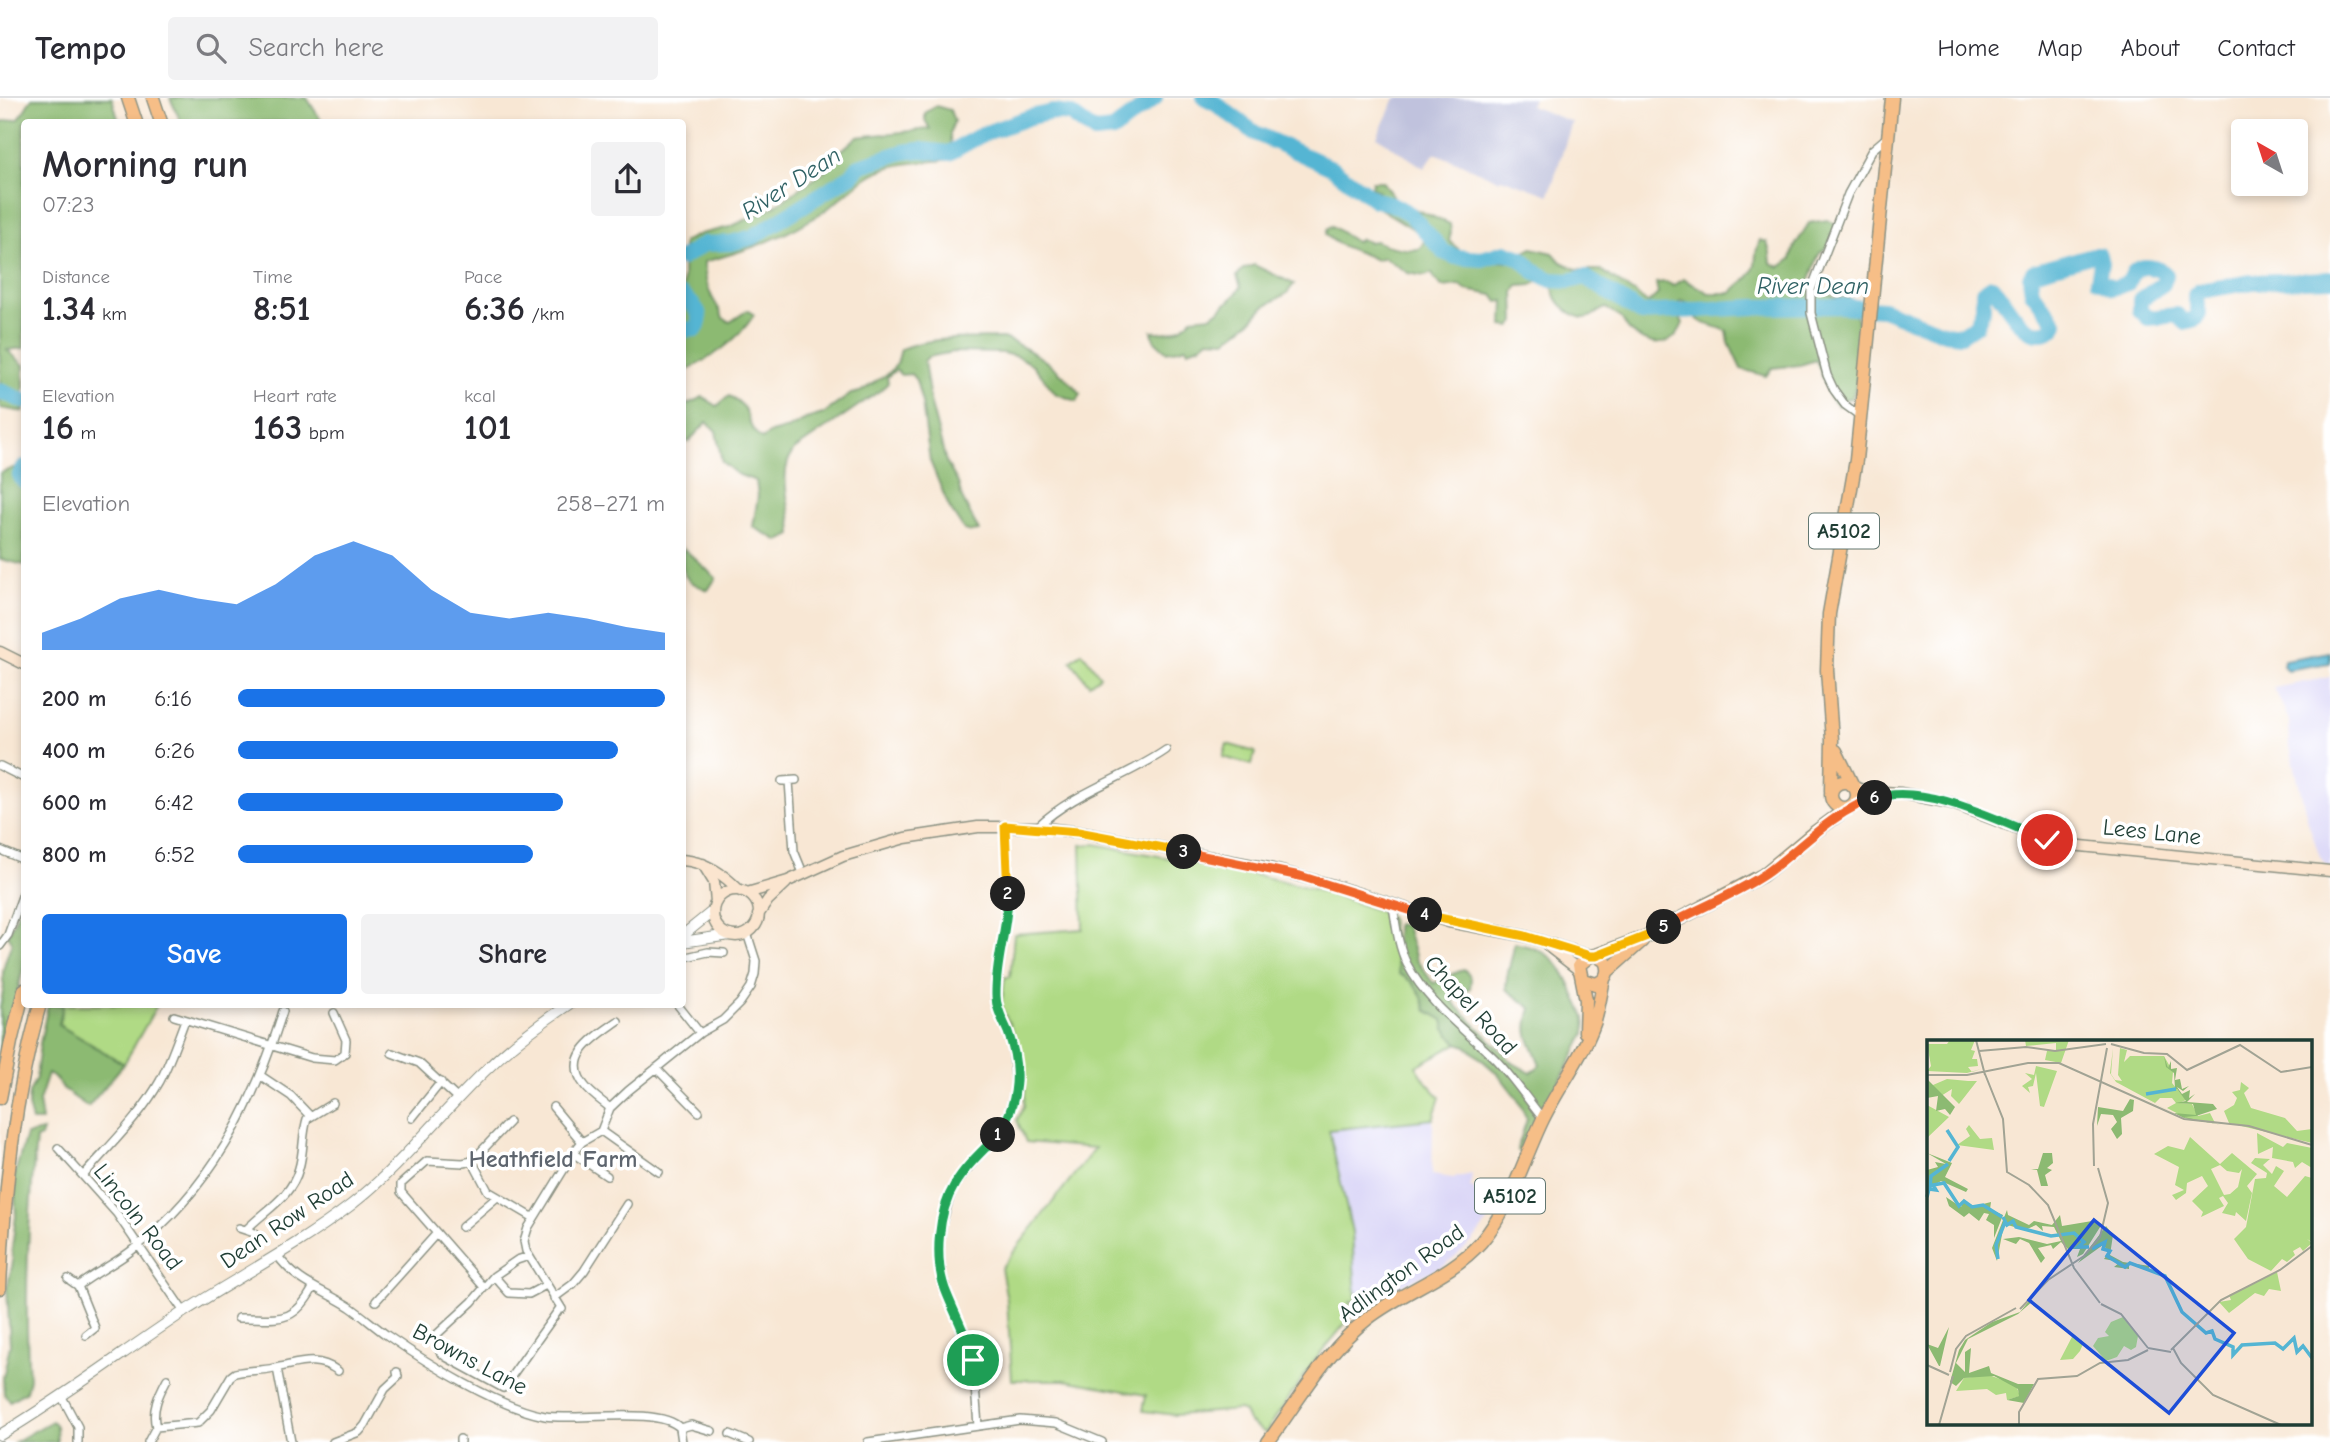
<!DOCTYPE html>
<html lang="en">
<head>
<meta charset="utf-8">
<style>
  :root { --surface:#fff; --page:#f2f2f3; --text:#2b2b33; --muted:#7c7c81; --line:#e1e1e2; --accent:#1a73e8 }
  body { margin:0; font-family:"Comic Neue",sans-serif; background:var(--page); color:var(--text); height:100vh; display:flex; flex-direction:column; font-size:26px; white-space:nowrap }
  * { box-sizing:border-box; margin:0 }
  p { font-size:23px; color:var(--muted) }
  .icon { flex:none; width:38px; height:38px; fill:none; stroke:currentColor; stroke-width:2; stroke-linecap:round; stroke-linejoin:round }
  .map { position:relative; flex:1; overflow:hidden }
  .details { position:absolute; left:21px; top:21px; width:665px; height:889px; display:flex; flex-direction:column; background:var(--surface); border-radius:7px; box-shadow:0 4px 10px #0003 }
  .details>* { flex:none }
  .needle { width:46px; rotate:321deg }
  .controls { position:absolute; left:2231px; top:21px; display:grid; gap:14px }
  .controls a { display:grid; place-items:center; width:77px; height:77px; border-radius:7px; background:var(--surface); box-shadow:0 4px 10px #0003; font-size:35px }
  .pin { position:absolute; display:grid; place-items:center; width:60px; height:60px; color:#fff; margin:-30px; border:4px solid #fff; border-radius:50%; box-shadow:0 2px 7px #0007 }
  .km { position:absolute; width:35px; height:35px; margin:-18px; border-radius:50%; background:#222; color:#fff; font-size:19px; line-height:35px; text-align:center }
  .round { display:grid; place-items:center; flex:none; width:74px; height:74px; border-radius:7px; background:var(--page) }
  .head { display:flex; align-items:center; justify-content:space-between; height:119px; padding:0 21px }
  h1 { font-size:38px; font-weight:600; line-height:52px }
  .stats { display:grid; grid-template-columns:repeat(3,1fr); gap:10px; height:119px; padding:7px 21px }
  .stats div { display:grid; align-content:center }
  .stats b { font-size:35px; font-weight:600 }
  .stats small { font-size:19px; font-weight:400 }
  .stats p { font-size:19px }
  .chart { height:196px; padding:14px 21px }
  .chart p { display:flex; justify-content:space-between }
  .chart svg { width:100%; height:126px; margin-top:7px; fill:var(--accent); opacity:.7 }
  .cta { display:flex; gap:14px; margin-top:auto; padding:14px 21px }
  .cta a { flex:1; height:80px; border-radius:7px; background:var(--accent); color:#fff; font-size:28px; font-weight:600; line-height:80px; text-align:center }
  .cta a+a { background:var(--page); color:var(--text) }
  ul { padding:0 21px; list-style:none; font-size:23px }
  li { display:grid; grid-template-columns:112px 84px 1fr; align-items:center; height:52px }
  li i { height:18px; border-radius:9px; background:var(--accent) }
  header { display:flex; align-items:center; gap:42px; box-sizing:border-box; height:98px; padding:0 35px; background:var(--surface); border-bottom:2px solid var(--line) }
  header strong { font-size:33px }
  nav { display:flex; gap:38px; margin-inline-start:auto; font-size:24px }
  .search { width:490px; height:63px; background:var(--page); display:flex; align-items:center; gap:18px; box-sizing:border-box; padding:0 24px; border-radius:7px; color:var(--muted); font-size:26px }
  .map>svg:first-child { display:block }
  .built { fill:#dad6f7 }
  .industrial { fill:#c0c2dd }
  .green { fill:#b0da85; stroke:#688c5c; stroke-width:2 }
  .forest { fill:#8cba72; stroke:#567c53; stroke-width:2 }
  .water { fill:#54b5d3; stroke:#3a7984; stroke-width:2 }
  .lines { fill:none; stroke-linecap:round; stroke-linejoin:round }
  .river { stroke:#54b5d3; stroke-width:16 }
  .minor-casing { stroke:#8c9284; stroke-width:10 }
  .tertiary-casing { stroke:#8c9284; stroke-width:12 }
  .secondary-casing { stroke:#8c9284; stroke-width:13 }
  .primary-casing { stroke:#8c9284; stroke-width:15 }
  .trunk-casing { stroke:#8c9284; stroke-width:15 }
  .minor { stroke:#fff; stroke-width:7 }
  .tertiary { stroke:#fff; stroke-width:10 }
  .secondary { stroke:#fbe5cf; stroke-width:10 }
  .primary { stroke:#f6be87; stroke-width:12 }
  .trunk { stroke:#f6be87; stroke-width:12 }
  .split-1-casing { stroke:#fff; stroke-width:14 }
  .split-2-casing { stroke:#fff; stroke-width:14 }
  .split-3-casing { stroke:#fff; stroke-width:14 }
  .split-4-casing { stroke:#fff; stroke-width:14 }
  .split-5-casing { stroke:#fff; stroke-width:14 }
  .split-6-casing { stroke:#fff; stroke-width:14 }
  .split-7-casing { stroke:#fff; stroke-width:14 }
  .split-1 { stroke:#22a559; stroke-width:9 }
  .split-2 { stroke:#22a559; stroke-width:9 }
  .split-3 { stroke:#f5b400; stroke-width:9 }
  .split-4 { stroke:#f0652b; stroke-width:9 }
  .split-5 { stroke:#f5b400; stroke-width:9 }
  .split-6 { stroke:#f0652b; stroke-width:9 }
  .split-7 { stroke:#22a559; stroke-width:9 }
  .labels { text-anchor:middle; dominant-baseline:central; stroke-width:7; stroke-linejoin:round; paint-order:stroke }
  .shield { fill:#fff; stroke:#627771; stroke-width:2 }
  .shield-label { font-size:21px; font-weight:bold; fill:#1f3d34 }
  .street-label { font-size:23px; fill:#1f3d34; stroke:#fff }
  .water-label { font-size:24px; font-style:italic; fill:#2f6164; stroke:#fff }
  .neighbourhood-label { font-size:24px; font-weight:bold; fill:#5e656e; stroke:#fff }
  .inset-river { fill:none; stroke:#54b5d3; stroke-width:3.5 }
  .inset-road { fill:none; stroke:#a1a394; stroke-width:2 }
  .view { fill:#1d4ed8; fill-opacity:0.15; stroke:#1d4ed8; stroke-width:3.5 }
  .inset-edge { fill:none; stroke:#1f3d34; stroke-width:3.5 }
</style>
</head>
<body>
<header>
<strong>Tempo</strong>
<div class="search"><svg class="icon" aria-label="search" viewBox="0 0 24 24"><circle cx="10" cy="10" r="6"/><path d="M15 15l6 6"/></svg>Search here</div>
<nav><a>Home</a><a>Map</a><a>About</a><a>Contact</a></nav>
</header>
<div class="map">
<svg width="2330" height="1344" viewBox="0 0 2330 1344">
  <rect width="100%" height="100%" fill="#fff"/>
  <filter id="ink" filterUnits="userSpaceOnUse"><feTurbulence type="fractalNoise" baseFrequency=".0143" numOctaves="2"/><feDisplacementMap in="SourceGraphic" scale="14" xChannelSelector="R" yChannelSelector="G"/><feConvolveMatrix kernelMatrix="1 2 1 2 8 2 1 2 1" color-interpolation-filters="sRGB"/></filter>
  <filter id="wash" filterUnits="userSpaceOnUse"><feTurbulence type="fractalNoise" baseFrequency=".00686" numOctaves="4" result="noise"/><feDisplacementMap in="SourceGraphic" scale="28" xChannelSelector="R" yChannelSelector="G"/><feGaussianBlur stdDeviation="1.57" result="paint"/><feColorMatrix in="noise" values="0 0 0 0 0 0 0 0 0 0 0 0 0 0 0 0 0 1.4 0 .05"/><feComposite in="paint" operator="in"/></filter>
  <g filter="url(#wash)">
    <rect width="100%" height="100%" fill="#f8e7d4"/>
    <!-- built -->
    <path class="built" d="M 2330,579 L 2330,773 L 2320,759 L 2308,724 L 2290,649 L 2289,622 L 2274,590 Z
      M 1433,1021 L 1432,1077 L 1453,1080 L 1472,1076 L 1470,1089 L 1475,1090 L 1474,1094 L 1500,1108 L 1472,1144 L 1445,1167 L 1384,1195 L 1356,1202 L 1352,1134 L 1329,1032 Z"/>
    <!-- industrial -->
    <path class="industrial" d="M 1395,0 L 1533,0 L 1530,8 L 1572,24 L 1549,97 L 1501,80 L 1499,82 L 1435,55 L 1424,70 L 1377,39 Z"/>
    <!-- green -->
    <path class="green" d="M 1082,554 L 1100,578 L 1089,586 L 1071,563 Z
      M 1227,646 L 1255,654 L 1252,667 L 1223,659 Z
      M 1095,746 C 1194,766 1297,778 1390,818 L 1394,850 L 1403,872 L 1464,942 L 1416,968 L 1427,985 L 1440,999 L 1433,1021 L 1329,1032 L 1352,1134 L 1356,1202 L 1350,1204 L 1350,1220 L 1315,1262 L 1265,1335 L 1248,1323 L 1244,1314 L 1239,1312 L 1175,1317 L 1143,1313 L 1146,1297 L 1065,1282 L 1012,1282 L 1007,1202 L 1001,1170 L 1095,1050 L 1026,1044 L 1017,1022 L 1024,1008 L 1025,992 L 1023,963 L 1018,945 L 1001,908 L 1005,879 L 1010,879 L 1014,836 L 1083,831 L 1081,747 Z
      M 63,907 L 157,907 L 124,966 L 59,927 Z"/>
    <!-- forest -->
    <path class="forest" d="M 32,0 L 112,0 L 119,24 L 24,24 L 24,250 L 7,252 L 24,267 L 24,314 L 0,310 L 0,24 L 19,21 Z
      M 170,0 L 307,0 L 322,24 L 181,24 Z
      M 936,8 L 950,12 L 954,23 L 950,36 L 951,61 C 927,65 904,63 881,72 C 859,81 844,100 824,113 C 787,139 748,152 704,164 C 705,176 706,188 712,199 C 716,207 720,211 723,220 L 730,224 L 748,212 L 754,217 C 736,245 711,260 683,274 L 683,144 L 700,136 L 730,129 L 773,109 L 824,74 L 835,58 L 857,39 L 930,31 L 925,22 L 925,15 Z
      M 1372,83 L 1382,83 L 1396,103 L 1450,126 L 1451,134 L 1449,143 L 1474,165 L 1509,163 L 1532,150 L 1553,155 L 1561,164 L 1578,172 L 1601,172 L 1648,205 L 1658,196 L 1656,185 L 1666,184 L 1674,188 L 1683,181 L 1709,195 L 1732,195 C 1738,184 1750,183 1754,170 C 1757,162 1754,154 1760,142 L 1767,144 L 1770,155 L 1771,165 L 1780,169 L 1791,161 L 1795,148 L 1809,125 L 1828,122 L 1839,129 L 1835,142 L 1819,156 L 1809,184 L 1835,199 L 1849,200 C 1852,209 1858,218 1859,227 C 1862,246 1860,284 1851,301 L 1847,300 L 1838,308 L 1832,303 L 1816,262 L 1800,267 L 1772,270 L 1766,278 L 1741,271 L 1729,245 L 1727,233 C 1702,222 1701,231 1686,204 L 1680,203 C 1675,210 1679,218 1683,225 C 1672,253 1648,249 1629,232 C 1625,228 1624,222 1620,219 C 1615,216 1611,214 1606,210 C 1598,212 1593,220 1585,220 C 1576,220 1562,210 1557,201 C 1554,196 1555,190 1549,187 C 1546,185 1541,184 1538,183 L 1532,187 L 1518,188 L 1514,194 L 1515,224 L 1511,229 L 1503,228 L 1504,203 L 1498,204 L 1493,197 L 1466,192 L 1459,187 L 1443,189 L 1434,181 L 1432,175 L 1425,178 L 1408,175 L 1384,159 L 1376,162 C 1359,152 1339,151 1326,136 L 1328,130 L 1332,128 L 1356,144 L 1361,141 L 1368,144 L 1376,143 C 1384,148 1410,153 1418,151 C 1422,149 1423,145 1425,141 L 1423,137 L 1376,108 L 1378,93 L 1371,89 Z
      M 1254,167 L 1294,186 L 1286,196 L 1263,209 L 1251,223 L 1226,242 L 1208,241 L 1200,248 L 1188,252 L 1186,249 L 1167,254 L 1154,242 L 1152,233 C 1168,237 1181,233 1192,220 C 1197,219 1205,219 1210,218 C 1218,215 1237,196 1241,189 L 1237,178 L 1243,171 Z
      M 1003,240 C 1033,252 1060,271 1081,296 L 1077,303 L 1056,296 L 1033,267 L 1019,259 L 1002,255 L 953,254 L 928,259 L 924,263 L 930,303 L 946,364 L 958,385 L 962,400 L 979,433 L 972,434 L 964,432 L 949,409 L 930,363 L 922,305 L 916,282 L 911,276 L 901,277 L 896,272 L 887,279 L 888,285 L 881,292 L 794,352 C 776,377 792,408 792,437 L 779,443 L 753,429 L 758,398 L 756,383 L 737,376 L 722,364 L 716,333 L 707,324 L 689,343 L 683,345 L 683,308 L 703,299 L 717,308 L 729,298 C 755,310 742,327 762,341 L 771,335 L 789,330 L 806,321 L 823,316 L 851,296 L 860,294 L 890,274 L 897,266 L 901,251 C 932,238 969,241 1003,240 Z
      M 24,366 L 24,467 L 0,461 L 0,375 Z
      M 683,450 L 716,480 L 708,492 C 681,482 682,477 683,450 Z
      M 24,800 L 24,867 L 0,963 L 0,910 L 4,888 C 0,872 7,859 12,844 L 8,837 Z
      M 1396,826 L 1406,828 L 1416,861 L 1433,885 C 1447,883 1450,874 1465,872 L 1471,880 L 1470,891 L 1459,895 L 1453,904 L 1513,965 L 1531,975 L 1540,967 C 1531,941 1522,940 1531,910 L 1506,891 C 1506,872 1513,862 1514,845 C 1553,852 1561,866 1576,900 C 1584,917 1587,916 1585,936 L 1522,1055 L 1517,1052 L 1527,1021 L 1517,1000 L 1498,976 L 1466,948 L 1457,945 L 1445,931 L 1443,922 L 1426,912 C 1421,894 1416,884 1399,876 L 1396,861 Z
      M 48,907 L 63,907 L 59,927 L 124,966 L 88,1009 L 64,992 L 55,980 L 48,976 L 39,1003 L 42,1023 L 32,1023 L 28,1008 L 29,995 L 36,980 L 40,946 Z
      M 43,1033 L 41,1039 L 36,1041 C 28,1121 24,1200 29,1281 L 26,1293 L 10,1303 L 4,1296 L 3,1280 L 10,1247 L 7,1190 L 13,1164 L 12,1150 L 16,1118 L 14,1079 L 26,1037 Z
      M 52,1323 L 56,1328 L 57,1344 L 15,1344 Z"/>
    <!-- water -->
    <path class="water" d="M 2330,554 L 2330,565 L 2287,572 L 2283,568 L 2284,562 Z"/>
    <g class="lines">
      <!-- river -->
      <path class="river" d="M 1204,0 L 1216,6 L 1255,35 L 1332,70 L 1375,102 L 1392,106 L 1410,116 L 1444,154 L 1456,159 L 1482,161 L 1505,154 L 1521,160 L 1534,173 L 1551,182 L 1570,183 L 1585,179 L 1641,215 L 1754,209 L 1839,208 L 1883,211 L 1945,235 L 1961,237 L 1976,227 L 1983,211 L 1983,194 L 1992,188 C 2008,204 2024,250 2054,230 L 2055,224 L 2032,194 L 2030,179 L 2033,174 L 2093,157 L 2099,157 L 2101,166 L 2098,182 L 2113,190 L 2128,185 C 2131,181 2132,177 2134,174 C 2142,165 2160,170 2166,177 L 2163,186 L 2140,202 L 2140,212 L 2148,220 L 2177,217 L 2184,224 L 2195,221 L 2199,215 L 2195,197 L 2200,193 L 2252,184 L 2330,181
        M 682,160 L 704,146 L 731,145 L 753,139 L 852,77 L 859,68 L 903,54 L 921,52 L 949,55 L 983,36 L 1030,19 L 1053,14 L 1070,16 L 1095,34 L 1113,32 L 1155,0
        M 682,197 C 694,208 705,215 696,231 L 682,232
        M 0,293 L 24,303
        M 24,369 L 20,377 L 24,384"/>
    </g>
  </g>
  <g filter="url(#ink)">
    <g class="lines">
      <defs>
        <path id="minor" d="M 1860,318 L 1845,307 L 1834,292 L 1827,277 L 1811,215 L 1811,192 L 1848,96 L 1872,52 L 1886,40
          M 0,668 L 24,680
          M 782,683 L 796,682
          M 789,683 L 794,753 L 803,775
          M 1037,729 C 1075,693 1124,681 1166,652
          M 0,752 L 24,762
          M 1393,808 C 1396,827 1398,848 1407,866 C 1426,903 1462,930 1492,958 C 1509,974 1527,1001 1543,1021
          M 0,848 L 8,837 L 24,793
          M 682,860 L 708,854 L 724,855
          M 677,906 L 700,935
          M 174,918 L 312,960 L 335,962 L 345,955 L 346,942 L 334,915
          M 392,955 L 419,965 L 458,1001
          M 656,970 L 699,1014
          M 261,978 L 291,998 L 310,1018
          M 553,1009 L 582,1044
          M 610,1010 C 602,1003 592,997 585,988 C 561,958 597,938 618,923
          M 412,1020 L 441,984
          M 601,1033 L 659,1074
          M 58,1050 L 117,1116 L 184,1214
          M 574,1056 L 607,1078
          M 472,1063 L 463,1065 L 427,1063 L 401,1086 L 401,1094 L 483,1188
          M 472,1063 L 488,1093 L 534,1120
          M 472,1063 L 509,1024
          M 83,1078 C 109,1048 140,1019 160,983 C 170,964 177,943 185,922
          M 462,1129 L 496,1100
          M 239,1130 L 254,1135
          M 246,1132 C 265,1112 292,1099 299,1070 C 304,1054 302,1037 307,1021 L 333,1005
          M 277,1157 C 298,1186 322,1191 350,1209 C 363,1218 375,1229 388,1238 C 427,1265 499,1310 545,1318 C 576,1323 660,1308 680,1330
          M 529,1158 L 517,1162 L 494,1178 L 472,1204 L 434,1239 L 440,1254 L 446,1259 L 503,1290 L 560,1210
          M 494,1178 L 509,1195 L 529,1196 L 546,1187
          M 68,1181 L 78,1188 L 95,1230 L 86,1237
          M 78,1188 C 95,1175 114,1166 131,1153 C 211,1092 254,1007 283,913
          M 554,1200 L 573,1186 L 584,1173 L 627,1106
          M 376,1203 L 437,1135
          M 562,1211 L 526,1153 L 524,1143 L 528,1130 L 577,1050 L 582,1044 L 601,1033 L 610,1010 L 628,993 L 700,935 L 723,922 L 740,905 L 751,889 L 755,876 L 756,863 L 747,835
          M 238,1220 C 276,1219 292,1229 313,1190
          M 277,1270 L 291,1344
          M 62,1299 L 78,1329 L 78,1344
          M 978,1328 L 973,1262 L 946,1192 L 941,1174 L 939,1147 L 942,1126 L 953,1088 L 1006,1026 L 1016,989 L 1012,946 L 996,903 L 998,868 L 1008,811 L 1005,728
          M 156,1329 C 151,1312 159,1296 167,1281
          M 680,1330 L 691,1327 L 712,1333
          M 680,1330 L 682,1344
          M 730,1336 L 749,1344
          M 148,1344 L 156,1329 L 198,1325 L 211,1312 L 231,1278 L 235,1275 C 247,1272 261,1273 274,1270 C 298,1266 316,1257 338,1273
          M 333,1344 L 359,1334 L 365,1327 L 385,1291 L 398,1279 L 397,1274
          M 460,1344 L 460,1341
          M 868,1344 L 1020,1322 L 1056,1325 L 1102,1344"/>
        <path id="tertiary" d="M 682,838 L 713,813
          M 682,844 L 730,837
          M 0,1337 C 64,1299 123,1254 185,1213 C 240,1178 299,1147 351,1107 C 401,1068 440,1016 486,972 C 511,947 539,926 569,906"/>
        <path id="secondary" d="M 0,554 L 24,566
          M 1853,689 L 1867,693 L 1900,695 L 1951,705 L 2047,742 L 2071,747 L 2330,773
          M 1850,709 L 1884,697
          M 682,762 C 707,764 723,776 740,793
          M 703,766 L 714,784 L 716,804
          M713 815a23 23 0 1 1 46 0a23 23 0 1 1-46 0Z
          M 747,795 L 788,783 L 843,758 L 905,740 L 978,729 L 1037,729 L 1078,734 L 1269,770 L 1329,786 L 1449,824 L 1525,838 L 1590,858
          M 758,817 L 768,802 L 786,785
          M 1548,848 L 1579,872"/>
        <path id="primary" d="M 1836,653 L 1853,688
          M1831 697a13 13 0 1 1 26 0a13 13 0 1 1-26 0Z
          M 1831,693 L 1832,642 L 1827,572 L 1829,516 L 1856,362 L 1892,0
          M 1596,857 L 1647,838 L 1763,777 L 1811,737 L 1849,709
          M 1608,873 L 1642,843
          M 1583,882 L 1596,886 C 1606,882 1610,874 1605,863 L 1596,857 L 1590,858 L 1579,867 L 1586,902 L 1585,934
          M 1268,1344 C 1299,1302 1326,1253 1367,1221 C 1404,1192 1450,1179 1481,1144 C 1511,1109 1523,1062 1543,1021 C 1559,988 1583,958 1595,923 C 1599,909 1601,895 1604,881"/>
        <path id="trunk" d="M 128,0 L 136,24
          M 153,0 L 161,24
          M 0,1000 L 11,944 L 24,892
          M 0,1190 C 4,1094 14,1000 40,906"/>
      </defs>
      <!-- minor casing -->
      <use href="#minor" class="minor-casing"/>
      <!-- tertiary casing -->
      <use href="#tertiary" class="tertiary-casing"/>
      <!-- secondary casing -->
      <use href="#secondary" class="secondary-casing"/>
      <!-- primary casing -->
      <use href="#primary" class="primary-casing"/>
      <!-- trunk casing -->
      <use href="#trunk" class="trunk-casing"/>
      <!-- minor -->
      <use href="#minor" class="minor"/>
      <!-- tertiary -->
      <use href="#tertiary" class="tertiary"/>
      <!-- secondary -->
      <use href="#secondary" class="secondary"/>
      <!-- primary -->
      <use href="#primary" class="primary"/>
      <!-- trunk -->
      <use href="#trunk" class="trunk"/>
    </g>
  </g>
  <g class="lines" filter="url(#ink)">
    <defs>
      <path id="split-1" d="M 973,1262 C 967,1237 954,1215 945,1191 C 934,1160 938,1114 955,1086 C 966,1067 984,1052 998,1037"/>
      <path id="split-2" d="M 998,1037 C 1019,1005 1021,969 1008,934 C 1003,922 996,911 996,898 C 995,863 1008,830 1008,796"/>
      <path id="split-3" d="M 1008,796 L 1005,728 L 1078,734 L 1184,754"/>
      <path id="split-4" d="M 1184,754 L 1300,778 L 1425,817"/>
      <path id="split-5" d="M 1425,817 L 1525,838 L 1590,858 L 1596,858 L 1647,838 L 1664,829"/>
      <path id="split-6" d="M 1664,829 C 1697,811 1734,797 1765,776 C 1802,750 1831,714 1875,700"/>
      <path id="split-7" d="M 1875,700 C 1927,685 1998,723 2047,742"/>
    </defs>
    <!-- split-1 casing -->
    <use href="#split-1" class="split-1-casing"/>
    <!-- split-2 casing -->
    <use href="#split-2" class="split-2-casing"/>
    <!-- split-3 casing -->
    <use href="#split-3" class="split-3-casing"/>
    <!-- split-4 casing -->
    <use href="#split-4" class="split-4-casing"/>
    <!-- split-5 casing -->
    <use href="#split-5" class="split-5-casing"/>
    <!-- split-6 casing -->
    <use href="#split-6" class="split-6-casing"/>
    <!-- split-7 casing -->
    <use href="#split-7" class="split-7-casing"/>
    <!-- split-1 -->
    <use href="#split-1" class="split-1"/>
    <!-- split-2 -->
    <use href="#split-2" class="split-2"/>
    <!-- split-3 -->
    <use href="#split-3" class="split-3"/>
    <!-- split-4 -->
    <use href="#split-4" class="split-4"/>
    <!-- split-5 -->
    <use href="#split-5" class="split-5"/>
    <!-- split-6 -->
    <use href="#split-6" class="split-6"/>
    <!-- split-7 -->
    <use href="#split-7" class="split-7"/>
  </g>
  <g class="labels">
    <!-- shield labels -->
    <g class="shield">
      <rect x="1809" y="415.5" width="70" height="35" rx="5"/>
      <rect x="1475" y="1080.5" width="70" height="35" rx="5"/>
    </g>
    <g class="shield-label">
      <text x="1844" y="433">A5102</text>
      <text x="1510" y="1098">A5102</text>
    </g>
    <!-- street labels -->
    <g class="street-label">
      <text transform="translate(2152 734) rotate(6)">Lees Lane</text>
      <text transform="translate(1471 907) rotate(48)">Chapel Road</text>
      <text transform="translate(138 1119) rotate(52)">Lincoln Road</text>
      <text transform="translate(287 1122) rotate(-34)">Dean Row Road</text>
      <text transform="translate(1401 1175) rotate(-36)">Adlington Road</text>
      <text transform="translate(470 1261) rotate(28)">Browns Lane</text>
    </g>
    <!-- water labels -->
    <g class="water-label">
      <text transform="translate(791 85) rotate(-33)">River Dean</text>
      <text x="1813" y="188">River Dean</text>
    </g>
    <!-- neighbourhood labels -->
    <g class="neighbourhood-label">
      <text x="553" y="1061">Heathfield Farm</text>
    </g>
  </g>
  <!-- overview -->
  <g transform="translate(1927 942)">
    <rect width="385" height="385" fill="#f8e7d4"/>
    <path d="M 23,0 L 48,0 L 44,10 L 48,11 L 45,19 L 50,19 L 51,26 L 41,27 L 45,32 L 54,29 L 40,33 L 0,31 L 4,26 L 0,4 L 20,4 ZM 98,0 L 142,0 L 134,23 L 118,20 L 120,11 L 129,10 L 129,3 L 99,6 ZM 186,8 L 184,34 L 188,40 L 195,41 L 191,35 L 193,8 L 200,10 L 197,22 L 203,16 L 237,16 L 246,32 L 245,43 L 259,60 L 252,63 L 265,64 L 271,76 L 283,73 L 288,83 L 263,80 L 240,68 L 249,63 L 245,58 L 233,58 L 228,63 L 189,42 L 183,33 ZM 109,26 L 130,31 L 117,67 L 113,66 L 109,33 L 106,46 L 101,47 L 103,53 L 95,46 L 105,39 L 98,33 L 107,35 ZM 20,39 L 41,41 L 50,41 L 32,64 L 24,56 L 25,49 L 14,56 L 7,49 L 6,45 ZM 314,42 L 322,48 L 317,53 L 324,68 L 358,78 L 370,91 L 385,89 L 385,103 L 302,83 L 297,71 L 307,65 L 310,58 L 305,52 L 313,50 ZM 0,65 L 22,77 L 0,98 ZM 42,85 L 53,99 L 65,98 L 67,110 L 30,105 L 43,96 L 39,89 ZM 330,93 L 356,107 L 360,103 L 385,108 L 385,128 L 375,122 L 368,128 L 366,122 L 345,118 L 346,107 L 331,114 ZM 263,97 L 293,124 L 305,113 L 330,134 L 320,146 L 325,153 L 319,181 L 309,172 L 308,176 L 295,173 L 301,163 L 296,156 L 292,158 L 297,166 L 274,177 L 276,172 L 265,161 L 281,146 L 275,136 L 260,143 L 259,153 L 249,160 L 245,155 L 257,150 L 248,145 L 252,127 L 227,114 L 241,106 L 257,110 ZM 293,125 L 300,131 L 312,133 L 315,129 L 311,147 L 303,154 L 297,155 L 284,129 ZM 328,118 L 343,119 L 336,125 L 345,134 L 349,126 L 357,131 L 347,146 L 360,157 L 378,136 L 385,138 L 385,202 L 380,199 L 385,203 L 376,211 L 373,207 L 366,211 L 368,215 L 360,222 L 355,219 L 344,231 L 321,219 L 307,199 L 319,187 L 328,139 L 339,138 L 340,133 L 324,123 ZM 350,232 L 354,251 L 342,249 L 337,256 L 328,253 L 302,273 L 292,262 L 304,260 L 302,255 ZM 196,277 L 211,296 L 209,307 L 204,310 L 197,306 L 190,317 L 179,321 L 166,306 L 171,298 L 182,296 L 178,292 L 184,282 ZM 146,295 L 156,304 L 153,311 L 146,319 L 133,320 ZM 62,335 L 89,345 L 93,356 L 80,360 L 79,353 L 69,355 L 60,349 L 29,351 L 37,338 Z" fill="#b0da85" fill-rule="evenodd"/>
    <path d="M 237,16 L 241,28 L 244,21 L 244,29 L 250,28 L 248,40 L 253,39 L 255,49 L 262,46 L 256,51 L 250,47 L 255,54 L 263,50 L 262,58 L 268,54 L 260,62 L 286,64 L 290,69 L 269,76 L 257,77 L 295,85 L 257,78 L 212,56 L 247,73 L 269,75 L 266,64 L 248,63 L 259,61 L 250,49 L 243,51 L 248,48 L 247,33 L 239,27 ZM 0,39 L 28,67 L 23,75 L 18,69 L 9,71 L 11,56 L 0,58 ZM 203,59 L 207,60 L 206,71 L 194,78 L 195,94 L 190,99 L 184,89 L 190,82 L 186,75 L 174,74 L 170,86 L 171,67 L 196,71 ZM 0,113 L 25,123 L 18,137 L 41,149 L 39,152 L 14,141 L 1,149 L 0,158 L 0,130 L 11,127 L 8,122 L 19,124 ZM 116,113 L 125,113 L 126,123 L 120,128 L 125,130 L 118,135 L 121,146 L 114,146 L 110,130 L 104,129 L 111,129 ZM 19,157 L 34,167 L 36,162 L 48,166 L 64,162 L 63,169 L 76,175 L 67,198 L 67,185 L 59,180 L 62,174 L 57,173 L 52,181 L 42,173 L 37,177 L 22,166 ZM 80,170 L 81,175 L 102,185 L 107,181 L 125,185 L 133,175 L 135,186 L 165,181 L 175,184 L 156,214 L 150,217 L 153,209 L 141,209 L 134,202 L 126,209 L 124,205 L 111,208 L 118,218 L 114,223 L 102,203 L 93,199 L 89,204 L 76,199 L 92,197 L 120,204 L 134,201 L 127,187 L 115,186 L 116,191 L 109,185 L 98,190 L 77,184 L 70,221 L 65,208 ZM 179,186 L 186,195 L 183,215 L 196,222 L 223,226 L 221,229 L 202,224 L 202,229 L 187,227 L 193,222 L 177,219 L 182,212 L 176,205 L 151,223 ZM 102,261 L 106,261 L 91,274 L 41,299 L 29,323 L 38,332 L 38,312 L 44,308 L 42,333 L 62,326 L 64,333 L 91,344 L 107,344 L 97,363 L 80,360 L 92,356 L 91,349 L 67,336 L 37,338 L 29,346 L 23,342 L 32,310 L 38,300 L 65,282 L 93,272 ZM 22,287 L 13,326 L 12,326 L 0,304 L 11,308 Z" fill="#8cba72"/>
    <path class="inset-river" d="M 219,54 L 249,49M 20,90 L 31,107 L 22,121M 3,148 L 4,136 L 21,124M 0,157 L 2,149 L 9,150 L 6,145 L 17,143 L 32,166 L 37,161 L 45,167 L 56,165 L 75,177M 76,177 L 80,185 L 86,181 L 89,187 L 124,196 L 147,193 L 157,202 L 151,207 L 162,207M 165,209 L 178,202 L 176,209 L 183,211 L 180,216 L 198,227 L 203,223 L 238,236 L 255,272 L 279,293 L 285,291 L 288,299 L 306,307 L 306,315 L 315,305 L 348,303 L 356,309 L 367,298 L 370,312 L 376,306 L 385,318M 71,219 L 69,205 L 78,182"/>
    <path class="inset-road" d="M 49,0 L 58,35M 184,4 L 217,13 L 240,14 L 260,30 L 313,5 L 354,32 L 385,27M 52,11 L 99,7 L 128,11 L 179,4M 58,34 L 76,79 L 80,132 L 102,145 L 121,165 L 147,228 L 173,263M 0,35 L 40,35 L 101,23 L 132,23 L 257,79 L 322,86 L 385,105M 167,126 L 166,84 L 180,8M 174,264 L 194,274 L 221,308M 93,269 L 121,240 L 157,216 L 173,197 L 181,163 L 171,128M 221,308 L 244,312M 246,308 L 254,323 L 286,355 L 354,385M 244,310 L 294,260 L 353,230 L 385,206M 0,325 L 22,335M 23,332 L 29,309 L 39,296 L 89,268M 12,385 L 26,336M 92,385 L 92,372 L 111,339 L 150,336 L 173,323 L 201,320 L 221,310"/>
    <path class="view" d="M 167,180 L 307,293 L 242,373 L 102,260 Z"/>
    <rect width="385" height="385" class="inset-edge"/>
  </g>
</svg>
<div class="controls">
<a><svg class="needle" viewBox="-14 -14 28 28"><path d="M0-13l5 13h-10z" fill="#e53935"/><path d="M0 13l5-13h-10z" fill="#7c7c81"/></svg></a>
</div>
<div class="pin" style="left:973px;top:1262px;background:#1e9e55"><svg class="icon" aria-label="arrive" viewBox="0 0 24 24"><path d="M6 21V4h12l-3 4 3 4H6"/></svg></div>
<div class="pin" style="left:2047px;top:742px;background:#d93025"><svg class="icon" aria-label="check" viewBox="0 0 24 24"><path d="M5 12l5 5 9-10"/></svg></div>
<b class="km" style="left:998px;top:1037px">1</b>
<b class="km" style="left:1008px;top:796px">2</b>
<b class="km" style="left:1184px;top:754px">3</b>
<b class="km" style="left:1425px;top:817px">4</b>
<b class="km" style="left:1664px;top:829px">5</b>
<b class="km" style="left:1875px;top:700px">6</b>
<section class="details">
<div class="head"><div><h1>Morning run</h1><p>07:23</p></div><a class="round"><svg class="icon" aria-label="share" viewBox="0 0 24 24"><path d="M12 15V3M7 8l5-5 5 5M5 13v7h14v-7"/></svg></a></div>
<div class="stats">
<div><p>Distance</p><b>1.34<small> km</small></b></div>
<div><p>Time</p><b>8:51</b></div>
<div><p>Pace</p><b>6:36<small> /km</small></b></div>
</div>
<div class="stats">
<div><p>Elevation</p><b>16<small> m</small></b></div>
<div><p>Heart rate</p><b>163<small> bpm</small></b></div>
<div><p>kcal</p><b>101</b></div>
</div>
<div class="chart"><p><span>Elevation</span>258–271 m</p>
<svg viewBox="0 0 160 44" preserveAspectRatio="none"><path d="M0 44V38L10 33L20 26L30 23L40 26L50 28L60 21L70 11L80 6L90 11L100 23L110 31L120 33L130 31L140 33L150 36L160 38V44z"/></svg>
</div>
<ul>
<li><b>200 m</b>6:16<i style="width:100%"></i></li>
<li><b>400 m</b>6:26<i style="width:89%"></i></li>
<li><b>600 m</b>6:42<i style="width:76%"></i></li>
<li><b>800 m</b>6:52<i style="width:69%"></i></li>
</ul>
<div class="cta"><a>Save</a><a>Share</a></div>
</section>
</div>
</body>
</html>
